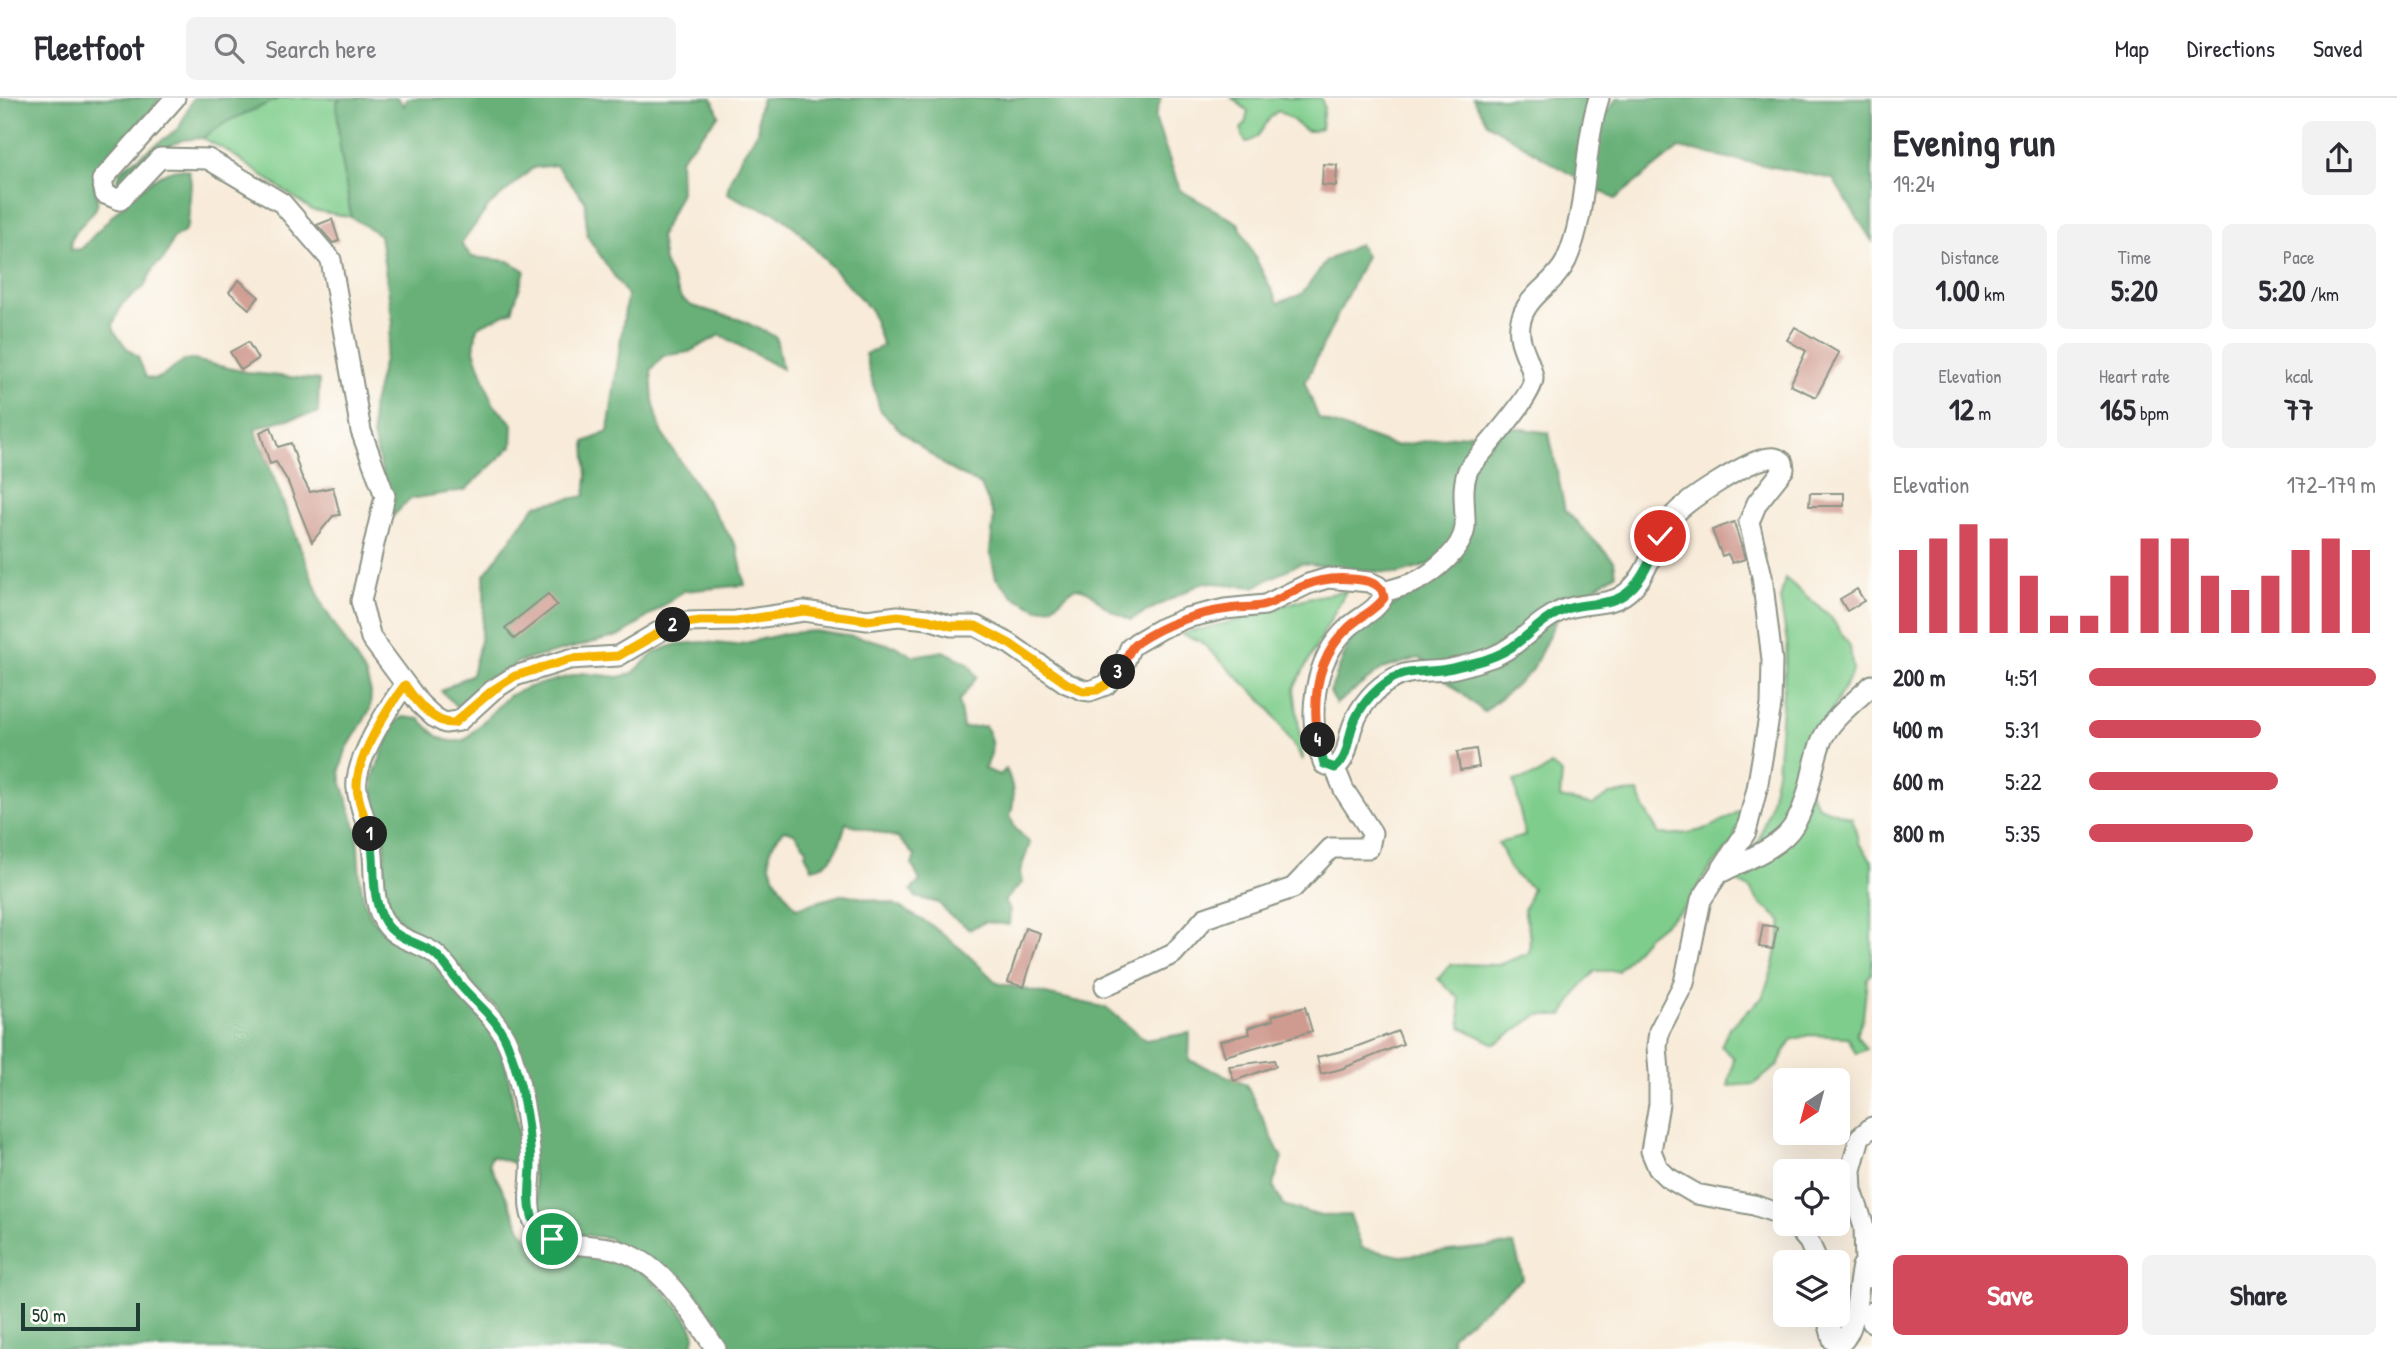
<!DOCTYPE html>
<html lang="en">
<head>
<meta charset="utf-8">
<style>
  :root { --surface:#fff; --page:#f2f2f3; --text:#2b2b33; --muted:#7c7c81; --line:#e1e1e2; --accent:#d1495b }
  body { margin:0; font-family:"Patrick Hand",sans-serif; background:var(--page); color:var(--text); height:100vh; display:flex; flex-direction:column; font-size:26px; white-space:nowrap }
  * { box-sizing:border-box; margin:0 }
  p { font-size:23px; color:var(--muted) }
  .icon { flex:none; width:38px; height:38px; fill:none; stroke:currentColor; stroke-width:2; stroke-linecap:round; stroke-linejoin:round }
  .map { position:relative; flex:1; overflow:hidden }
  .details { display:flex; flex-direction:column; background:var(--surface); width:525px }
  .details>* { flex:none }
  .needle { width:46px; rotate:216deg }
  .tools { position:absolute; left:1773px; top:970px; display:grid; gap:14px }
  .tools a { display:grid; place-items:center; width:77px; height:77px; border-radius:10px; background:var(--surface); box-shadow:0 7px 28px #0002; font-size:35px }
  .scale { position:absolute; left:21px; bottom:18px; width:119px; box-sizing:border-box; padding-left:7px; border:4px solid #1f3d34; border-top:0; font-size:19px; line-height:24px; white-space:nowrap; color:#1f3d34; -webkit-text-stroke:5px #fdfcf7; paint-order:stroke }
  .pin { position:absolute; display:grid; place-items:center; width:60px; height:60px; color:#fff; margin:-30px; border:4px solid #fff; border-radius:50%; box-shadow:0 2px 7px #0007 }
  .km { position:absolute; width:35px; height:35px; margin:-18px; border-radius:50%; background:#222; color:#fff; font-size:19px; line-height:35px; text-align:center }
  .round { display:grid; place-items:center; flex:none; width:74px; height:74px; border-radius:10px; background:var(--page) }
  .headline { display:flex; align-items:center; justify-content:space-between; height:119px; padding:0 21px }
  h1 { font-size:38px; font-weight:700; line-height:52px }
  .stats { display:grid; grid-template-columns:repeat(3,1fr); gap:10px; height:119px; padding:7px 21px }
  .stats div { display:grid; align-content:center; border-radius:10px; background:var(--page); text-align:center }
  .stats b { font-size:30px; font-weight:700 }
  .stats small { font-size:19px; font-weight:400 }
  .stats p { font-size:19px }
  .chart { height:196px; padding:14px 21px }
  .chart p { display:flex; justify-content:space-between }
  .chart svg { width:100%; height:126px; margin-top:7px; stroke:var(--accent); stroke-width:6 }
  .primary-button { display:flex; gap:14px; margin-top:auto; padding:14px 21px }
  .primary-button a { flex:1; height:80px; border-radius:10px; background:var(--accent); color:#fff; font-size:28px; font-weight:700; line-height:80px; text-align:center }
  .primary-button a+a { background:var(--page); color:var(--text) }
  ul { padding:0 21px; list-style:none; font-size:23px }
  li { display:grid; grid-template-columns:112px 84px 1fr; align-items:center; height:52px }
  li i { height:18px; border-radius:9px; background:var(--accent) }
  header { display:flex; align-items:center; gap:42px; box-sizing:border-box; height:98px; padding:0 35px; background:var(--surface); border-bottom:2px solid var(--line) }
  header strong { font-size:33px }
  nav { display:flex; gap:38px; margin-inline-start:auto; font-size:24px }
  .search { width:490px; height:63px; background:var(--page); display:flex; align-items:center; gap:18px; box-sizing:border-box; padding:0 24px; border-radius:10px; color:var(--muted); font-size:26px }
  main { display:flex; flex:1; min-height:0 }
  .map>svg:first-child { display:block }
  .green { fill:#7fcd8c; stroke:#4f8560; stroke-width:2 }
  .forest { fill:#67b078; stroke:#437656; stroke-width:2 }
  .building { fill:#cf9a8f }
  .lines { fill:none; stroke-linecap:round; stroke-linejoin:round }
  .street-casing { stroke:#8c9486; stroke-width:23 }
  .street { stroke:#fff; stroke-width:19 }
  .split-1-casing { stroke:#fff; stroke-width:14 }
  .split-2-casing { stroke:#fff; stroke-width:14 }
  .split-3-casing { stroke:#fff; stroke-width:14 }
  .split-4-casing { stroke:#fff; stroke-width:14 }
  .split-5-casing { stroke:#fff; stroke-width:14 }
  .split-1 { stroke:#22a559; stroke-width:9 }
  .split-2 { stroke:#f5b400; stroke-width:9 }
  .split-3 { stroke:#f5b400; stroke-width:9 }
  .split-4 { stroke:#f0652b; stroke-width:9 }
  .split-5 { stroke:#22a559; stroke-width:9 }
</style>
</head>
<body>
<header>
<strong>Fleetfoot</strong>
<div class="search"><svg class="icon" aria-label="search" viewBox="0 0 24 24"><circle cx="10" cy="10" r="6"/><path d="M15 15l6 6"/></svg>Search here</div>
<nav><a>Map</a><a>Directions</a><a>Saved</a></nav>
</header>
<main>
<div class="map">
<svg width="1872" height="1251" viewBox="0 0 1872 1251">
  <rect width="100%" height="100%" fill="#fdfcf7"/>
  <filter id="ink" filterUnits="userSpaceOnUse"><feTurbulence type="fractalNoise" baseFrequency=".0143" numOctaves="2"/><feDisplacementMap in="SourceGraphic" scale="14" xChannelSelector="R" yChannelSelector="G"/><feConvolveMatrix kernelMatrix="1 2 1 2 8 2 1 2 1" color-interpolation-filters="sRGB"/></filter>
  <filter id="wash" filterUnits="userSpaceOnUse"><feTurbulence type="fractalNoise" baseFrequency=".00686" numOctaves="4" result="noise"/><feDisplacementMap in="SourceGraphic" scale="28" xChannelSelector="R" yChannelSelector="G"/><feGaussianBlur stdDeviation="1.57" result="paint"/><feColorMatrix in="noise" values="0 0 0 0 0 0 0 0 0 0 0 0 0 0 0 0 0 1.4 0 .05"/><feComposite in="paint" operator="in"/></filter>
  <g filter="url(#wash)">
    <rect width="100%" height="100%" fill="#f8ebd9"/>
    <!-- green -->
    <path class="green" d="M 280,0 L 343,0 L 337,3 L 339,43 L 351,119 L 312,112 L 226,52 L 202,40 L 228,23 Z
      M 1232,0 L 1321,0 L 1324,9 L 1321,30 C 1307,36 1304,33 1294,23 C 1290,19 1283,16 1278,13 C 1264,20 1263,42 1246,44 L 1242,38 L 1241,31 L 1245,26 L 1248,13 Z
      M 1785,480 L 1830,518 L 1850,548 L 1853,573 L 1799,675 L 1818,708 L 1852,720 L 1859,745 L 1872,763 L 1872,875 L 1867,881 L 1863,920 L 1856,936 L 1866,951 L 1856,956 L 1848,939 L 1809,937 L 1791,942 L 1777,968 L 1754,986 L 1728,988 L 1734,960 L 1721,948 L 1729,930 L 1762,900 L 1774,867 L 1782,824 C 1769,810 1757,807 1750,790 L 1733,782 L 1737,763 L 1758,744 L 1770,707 L 1777,674 L 1787,544 L 1780,502 Z
      M 1346,493 L 1294,590 L 1303,662 L 1267,607 L 1200,543 L 1180,536 L 1236,523 L 1307,500 Z
      M 1551,667 L 1562,675 L 1560,700 L 1593,707 L 1610,696 L 1638,694 L 1645,712 L 1659,736 C 1697,738 1712,730 1744,710 L 1732,745 L 1705,777 L 1685,809 L 1647,839 L 1618,873 L 1595,873 L 1580,890 L 1563,917 L 1538,917 L 1495,946 L 1461,929 L 1459,900 L 1438,881 L 1451,866 L 1498,867 L 1529,855 L 1530,838 L 1524,812 L 1532,790 C 1523,783 1512,777 1507,766 C 1504,758 1504,752 1498,745 L 1525,738 L 1514,683 L 1537,677 Z"/>
    <!-- forest -->
    <path class="forest" d="M 0,0 L 160,0 C 144,27 114,43 98,70 C 88,88 103,101 95,112 C 86,125 67,135 71,152 L 81,151 C 101,131 159,58 189,73 L 191,85 L 188,127 L 184,134 L 173,141 L 165,160 L 154,169 L 144,189 L 122,206 L 113,226 L 114,233 L 126,249 L 138,259 L 146,279 C 163,287 174,264 190,261 L 250,275 L 319,282 L 318,315 L 279,323 L 255,331 L 323,508 L 365,575 L 371,594 L 370,612 L 346,652 L 340,672 L 341,682 L 357,733 L 360,781 L 364,803 L 371,818 L 385,836 L 423,857 L 446,878 L 460,901 L 480,918 L 499,944 L 506,966 L 524,1062 L 520,1067 L 491,1058 L 489,1066 C 496,1080 505,1094 511,1109 C 518,1123 521,1135 533,1146 C 555,1164 580,1153 606,1157 C 635,1161 687,1209 695,1237 L 692,1244 L 698,1251 L 0,1251 Z
      M 193,0 L 280,0 L 228,23 L 202,40 L 182,42 L 159,53 L 133,72 L 121,85 L 117,82 L 121,72 L 179,30 Z
      M 343,0 L 398,0 L 404,8 L 407,0 L 712,0 L 719,17 L 680,61 L 681,94 L 660,139 L 664,164 L 681,200 L 692,208 L 741,222 L 776,239 L 782,271 L 720,237 L 689,254 L 663,258 L 651,272 L 653,302 L 661,334 L 737,449 L 745,487 L 684,493 L 622,537 L 518,564 L 458,610 L 441,593 L 472,576 C 482,543 486,511 484,477 L 536,407 L 585,398 L 587,380 L 585,344 L 608,334 L 627,197 L 587,138 L 585,103 L 556,67 L 533,70 L 489,108 L 461,146 L 472,159 L 509,163 L 525,173 L 512,213 L 477,229 L 474,252 L 493,306 L 513,326 L 512,348 L 465,392 L 410,401 L 393,418 L 373,338 L 372,310 L 393,225 L 380,137 L 351,119 L 339,43 L 337,3 Z
      M 762,0 L 1161,0 L 1155,20 L 1180,92 L 1238,125 L 1278,205 L 1302,196 L 1326,163 L 1359,146 L 1366,158 L 1305,285 L 1319,321 L 1395,348 L 1511,329 L 1549,335 L 1565,412 L 1614,463 L 1616,476 L 1562,510 L 1532,573 L 1484,614 L 1419,560 L 1382,571 L 1336,606 L 1330,594 L 1354,532 L 1460,463 L 1459,444 L 1429,467 L 1398,476 L 1300,465 L 1254,489 L 1204,484 L 1130,522 C 1123,517 1116,516 1109,511 C 1093,502 1096,492 1074,490 L 1052,509 L 1038,511 L 1014,499 L 996,480 L 990,454 L 994,418 L 981,387 L 948,370 L 901,333 L 880,312 L 865,256 L 883,248 L 870,211 L 797,131 L 776,115 L 748,106 L 727,95 L 730,82 L 741,59 L 758,33 L 758,14 Z
      M 1473,0 L 1587,0 L 1578,55 L 1617,0 L 1872,0 L 1872,143 L 1833,81 L 1679,50 L 1615,101 L 1565,73 L 1487,25 Z
      M 815,533 L 868,541 L 895,548 L 913,558 L 944,553 L 968,565 L 977,579 L 959,603 L 963,630 L 985,628 C 994,645 994,656 984,671 L 1000,677 L 1006,671 C 1013,685 1016,703 1010,718 L 1015,730 L 1030,745 L 1020,774 L 1022,785 L 1004,803 L 1010,812 L 1009,827 L 985,824 L 970,831 L 949,817 L 939,805 L 916,799 L 911,792 L 920,783 L 912,767 L 915,758 L 898,740 L 846,725 C 840,744 836,767 812,770 L 805,756 L 807,751 L 794,735 L 785,732 C 753,759 777,784 796,810 L 844,796 L 894,806 L 931,827 L 965,854 L 997,885 L 1107,910 L 1145,942 L 1190,935 L 1189,962 L 1246,986 L 1282,1060 L 1273,1087 L 1283,1107 L 1321,1118 L 1350,1117 L 1362,1150 L 1401,1158 L 1514,1146 L 1523,1180 L 1451,1238 L 1452,1251 L 726,1251 L 706,1221 L 609,1140 L 558,1134 L 546,1126 L 541,1118 L 538,1105 L 506,927 L 497,910 L 473,890 L 437,848 L 402,825 L 392,812 L 387,797 L 384,778 L 385,741 L 373,702 L 373,679 L 394,625 L 403,619 L 420,621 C 433,635 444,649 466,641 L 508,598 L 529,589 L 582,575 L 619,579 L 633,575 L 655,554 L 677,546 L 703,544 L 736,547 L 788,535 Z"/>
    <g id="blocks">
      <!-- building -->
      <path class="building" d="M 1323,66 L 1337,67 L 1336,88 L 1322,87 Z
        M 332,121 L 339,143 L 333,145 L 317,127 Z
        M 239,182 L 259,199 L 249,211 L 229,194 Z
        M 1795,229 L 1839,255 L 1816,299 L 1790,287 L 1806,253 L 1787,242 Z
        M 248,244 L 258,261 L 241,272 L 230,254 Z
        M 271,329 L 278,349 L 291,345 L 301,377 L 310,394 L 333,389 L 340,417 L 333,418 L 312,444 L 287,382 L 276,364 L 270,366 L 260,334 Z
        M 1810,395 L 1844,395 L 1844,408 L 1809,408 Z
        M 1734,424 L 1745,461 L 1732,465 L 1728,456 L 1722,458 L 1712,432 Z
        M 1857,491 L 1864,503 L 1847,513 L 1840,501 Z
        M 548,496 L 557,507 L 514,541 L 505,530 Z
        M 1476,651 L 1479,669 L 1460,672 L 1457,654 Z
        M 1763,827 L 1777,829 L 1773,851 L 1759,849 Z
        M 1025,830 L 1040,835 L 1024,889 L 1008,884 Z
        M 1305,909 L 1312,933 L 1225,958 L 1220,943 L 1250,936 L 1248,930 L 1273,922 L 1272,918 Z
        M 1398,933 L 1403,946 L 1341,971 L 1321,976 L 1317,959 L 1350,951 Z
        M 1274,962 L 1276,968 L 1234,983 L 1229,968 Z"/>
    </g>
  </g>
  <g filter="url(#ink)">
    <use href="#blocks" fill-opacity="0" stroke="#8c9486" stroke-width="2"/>
    <g class="lines">
      <defs>
        <path id="street" d="M 175,0 L 102,82 L 105,96 L 120,102 L 160,60 L 208,61 L 282,105 L 331,162 L 361,333 L 385,398 L 361,503 L 371,540 L 420,606 L 434,619 L 445,625 L 459,623 L 493,592 L 515,578 L 570,561 L 618,558 L 667,529 L 684,524 L 736,523 L 804,513 L 867,522 L 898,518 L 928,521 L 951,528 L 976,528 L 1010,546 L 1066,585 L 1083,592 L 1090,593 L 1106,587 L 1123,568 L 1130,550 L 1136,545 L 1160,531 L 1186,520 L 1225,511 L 1265,507 L 1308,486 L 1328,480 L 1369,484 L 1378,488 L 1384,497 C 1378,512 1360,519 1349,529 C 1313,561 1305,623 1324,666 L 1335,670 C 1349,659 1347,642 1353,627 C 1360,608 1376,589 1394,580 C 1409,572 1429,574 1446,572 C 1462,569 1478,564 1492,559 C 1519,549 1536,523 1563,512 C 1587,502 1612,511 1632,490 C 1652,470 1655,438 1674,417 C 1687,402 1745,365 1764,361 C 1771,359 1777,359 1783,364 L 1784,371 L 1757,405 L 1749,424 L 1762,478 L 1772,562 L 1771,607 L 1757,691 L 1746,734 L 1701,802 L 1684,885 L 1659,933 L 1657,949 L 1659,974 L 1659,1006 L 1651,1053 L 1658,1070 L 1667,1079 L 1696,1096 L 1754,1107 L 1785,1118
          M 1383,494 C 1394,491 1405,488 1415,484 C 1434,475 1463,451 1465,429 C 1466,409 1460,389 1469,370 C 1481,355 1536,295 1533,279 C 1530,259 1515,244 1521,222 C 1527,197 1555,186 1566,163 C 1589,112 1582,53 1599,0
          M 405,587 C 389,608 353,665 357,691 C 360,714 372,734 373,758 C 375,781 372,810 388,829 C 399,842 420,845 434,855 C 445,863 452,876 461,887 C 481,911 500,922 511,954 C 522,988 528,1027 531,1063 C 532,1078 528,1095 530,1110 C 531,1119 535,1127 541,1133 C 560,1151 594,1145 617,1152 C 664,1165 690,1214 716,1251
          M 1722,774 C 1745,762 1780,750 1794,727 C 1810,702 1811,670 1821,644 C 1830,621 1855,604 1872,587
          M 1105,888 L 1173,856 L 1205,820 L 1293,790 L 1331,750 L 1369,750 L 1372,735 L 1344,692 L 1335,670
          M 1793,1125 L 1809,1144 L 1818,1164
          M 1865,1166 L 1864,1129 L 1852,1092 L 1851,1072 L 1860,1039 L 1872,1029
          M 1872,1214 L 1872,1224
          M 1826,1216 L 1833,1242 L 1841,1245 C 1858,1230 1857,1189 1862,1168 L 1865,1166 L 1869,1168 L 1872,1180"/>
      </defs>
      <!-- street casing -->
      <use href="#street" class="street-casing"/>
      <!-- street -->
      <use href="#street" class="street"/>
    </g>
  </g>
  <g class="lines" filter="url(#ink)">
    <defs>
      <path id="split-1" d="M 370,736 C 377,764 369,798 385,824 C 395,841 418,844 434,855 C 445,864 452,877 461,888 C 480,910 499,921 509,950 C 522,985 529,1027 531,1065 C 531,1082 527,1101 532,1118 C 535,1129 543,1135 552,1141"/>
      <path id="split-2" d="M 370,736 C 366,721 357,703 357,687 C 357,659 388,609 405,587 C 416,603 433,626 454,625 L 493,592 L 515,578 L 570,561 L 618,558 L 673,527"/>
      <path id="split-3" d="M 673,527 L 700,523 L 736,523 L 804,513 L 867,522 L 898,518 L 929,522 L 951,528 L 976,528 L 1010,546 L 1066,585 L 1083,593 L 1097,592 L 1106,587 L 1118,574"/>
      <path id="split-4" d="M 1118,574 C 1127,564 1127,551 1138,544 C 1165,526 1197,515 1229,511 C 1240,509 1251,510 1261,508 C 1272,506 1281,500 1291,494 C 1311,483 1329,479 1352,481 C 1364,482 1374,483 1382,492 L 1384,500 C 1374,514 1358,519 1347,531 C 1316,561 1312,602 1318,642"/>
      <path id="split-5" d="M 1318,642 L 1324,666 L 1335,670 C 1349,659 1347,642 1353,627 C 1359,609 1374,592 1390,582 C 1406,571 1428,575 1447,571 C 1455,570 1464,567 1473,565 C 1486,562 1500,557 1512,549 C 1529,537 1544,520 1564,512 C 1586,503 1610,510 1629,493 C 1645,479 1652,457 1660,438"/>
    </defs>
    <!-- split-1 casing -->
    <use href="#split-1" class="split-1-casing"/>
    <!-- split-2 casing -->
    <use href="#split-2" class="split-2-casing"/>
    <!-- split-3 casing -->
    <use href="#split-3" class="split-3-casing"/>
    <!-- split-4 casing -->
    <use href="#split-4" class="split-4-casing"/>
    <!-- split-5 casing -->
    <use href="#split-5" class="split-5-casing"/>
    <!-- split-1 -->
    <use href="#split-1" class="split-1"/>
    <!-- split-2 -->
    <use href="#split-2" class="split-2"/>
    <!-- split-3 -->
    <use href="#split-3" class="split-3"/>
    <!-- split-4 -->
    <use href="#split-4" class="split-4"/>
    <!-- split-5 -->
    <use href="#split-5" class="split-5"/>
  </g>
</svg>
<div class="tools">
<a><svg class="needle" viewBox="-14 -14 28 28"><path d="M0-13l5 13h-10z" fill="#e53935"/><path d="M0 13l5-13h-10z" fill="#7c7c81"/></svg></a>
<a><svg class="icon" aria-label="locate" viewBox="0 0 24 24"><circle cx="12" cy="12" r="6"/><path d="M12 2v4M12 18v4M2 12h4M18 12h4"/></svg></a>
<a><svg class="icon" aria-label="layers" viewBox="0 0 24 24"><path d="M12 4l9 5-9 5-9-5zM3 14l9 5 9-5"/></svg></a>
</div>
<div class="scale">50 m</div>
<div class="pin" style="left:552px;top:1141px;background:#1e9e55"><svg class="icon" aria-label="arrive" viewBox="0 0 24 24"><path d="M6 21V4h12l-3 4 3 4H6"/></svg></div>
<div class="pin" style="left:1660px;top:438px;background:#d93025"><svg class="icon" aria-label="check" viewBox="0 0 24 24"><path d="M5 12l5 5 9-10"/></svg></div>
<b class="km" style="left:370px;top:736px">1</b>
<b class="km" style="left:673px;top:527px">2</b>
<b class="km" style="left:1118px;top:574px">3</b>
<b class="km" style="left:1318px;top:642px">4</b>
</div>
<section class="details">
<div class="headline"><div><h1>Evening run</h1><p>19:24</p></div><a class="round"><svg class="icon" aria-label="share" viewBox="0 0 24 24"><path d="M12 15V3M7 8l5-5 5 5M5 13v7h14v-7"/></svg></a></div>
<div class="stats">
<div><p>Distance</p><b>1.00<small> km</small></b></div>
<div><p>Time</p><b>5:20</b></div>
<div><p>Pace</p><b>5:20<small> /km</small></b></div>
</div>
<div class="stats">
<div><p>Elevation</p><b>12<small> m</small></b></div>
<div><p>Heart rate</p><b>165<small> bpm</small></b></div>
<div><p>kcal</p><b>77</b></div>
</div>
<div class="chart"><p><span>Elevation</span>172–179 m</p>
<svg viewBox="0 0 160 44" preserveAspectRatio="none"><path d="M5 44V15M15 44V11M25 44V6M35 44V11M45 44V24M55 44V38M65 44V38M75 44V24M85 44V11M95 44V11M105 44V24M115 44V29M125 44V24M135 44V15M145 44V11M155 44V15"/></svg>
</div>
<ul>
<li><b>200 m</b>4:51<i style="width:100%"></i></li>
<li><b>400 m</b>5:31<i style="width:60%"></i></li>
<li><b>600 m</b>5:22<i style="width:66%"></i></li>
<li><b>800 m</b>5:35<i style="width:57%"></i></li>
</ul>
<div class="primary-button"><a>Save</a><a>Share</a></div>
</section>
</main>
</body>
</html>
